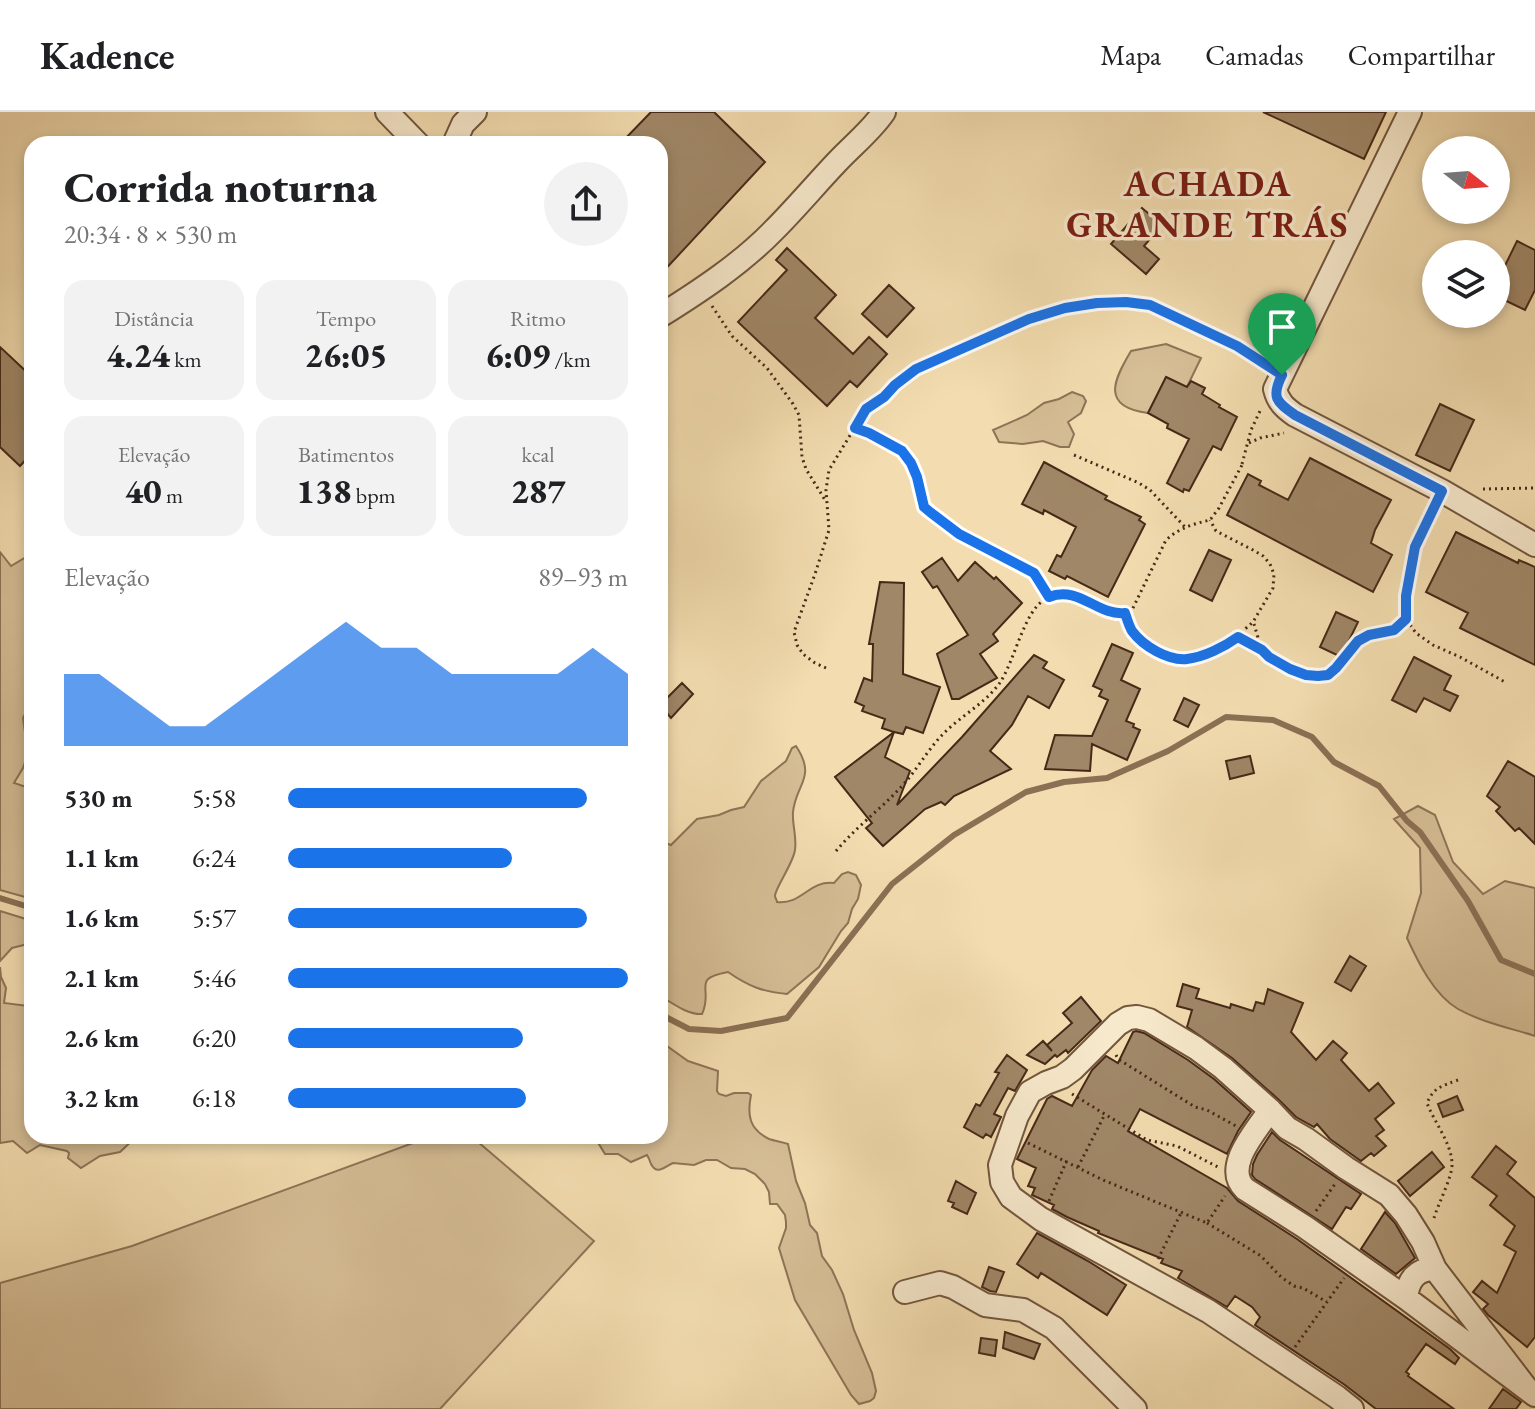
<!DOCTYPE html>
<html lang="pt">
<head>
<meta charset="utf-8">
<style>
  :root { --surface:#fff; --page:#f2f2f2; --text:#202124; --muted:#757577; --line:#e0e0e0; --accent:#1a73e8 }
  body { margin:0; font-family:"EB Garamond",serif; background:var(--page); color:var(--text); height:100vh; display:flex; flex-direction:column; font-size:30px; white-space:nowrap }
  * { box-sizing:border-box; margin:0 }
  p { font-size:26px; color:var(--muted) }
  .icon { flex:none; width:44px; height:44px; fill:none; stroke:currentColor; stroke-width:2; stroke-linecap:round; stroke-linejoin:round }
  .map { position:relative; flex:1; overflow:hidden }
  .details { position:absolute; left:24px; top:24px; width:644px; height:1008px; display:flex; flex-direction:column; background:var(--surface); border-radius:24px; box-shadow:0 4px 12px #0003 }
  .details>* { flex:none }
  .needle { width:52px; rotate:107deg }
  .tools { position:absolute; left:1422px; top:24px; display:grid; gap:16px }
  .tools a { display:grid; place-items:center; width:88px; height:88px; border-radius:50%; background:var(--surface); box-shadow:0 4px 12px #0003; font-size:40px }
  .pin { position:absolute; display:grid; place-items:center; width:68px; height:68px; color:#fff; margin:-82px -34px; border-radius:50% 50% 50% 0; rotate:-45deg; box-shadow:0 0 8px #0007 }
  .pin .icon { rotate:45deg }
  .round { display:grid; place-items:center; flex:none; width:84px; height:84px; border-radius:42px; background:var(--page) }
  .headline { display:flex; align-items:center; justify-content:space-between; height:136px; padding:0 40px }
  h1 { font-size:44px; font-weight:800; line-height:60px }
  .stats { display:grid; grid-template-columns:repeat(3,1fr); gap:12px; height:136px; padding:8px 40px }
  .stats div { display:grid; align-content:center; border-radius:20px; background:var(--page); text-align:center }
  .stats b { font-size:34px; font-weight:800 }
  .stats small { font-size:22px; font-weight:400 }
  .stats p { font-size:22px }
  .chart { height:224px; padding:16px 40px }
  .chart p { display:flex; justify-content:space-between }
  .chart svg { width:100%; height:144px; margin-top:8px; fill:var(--accent); opacity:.7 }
  ul { padding:0 40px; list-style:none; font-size:26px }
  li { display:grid; grid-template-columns:128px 96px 1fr; align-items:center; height:60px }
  li i { height:20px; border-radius:10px; background:var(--accent) }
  header { display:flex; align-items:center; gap:48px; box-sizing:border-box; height:112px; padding:0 40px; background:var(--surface); border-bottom:2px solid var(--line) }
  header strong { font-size:38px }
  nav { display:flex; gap:44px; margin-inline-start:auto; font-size:28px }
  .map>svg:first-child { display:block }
  .green { fill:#d6be96; stroke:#8e7457; stroke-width:2 }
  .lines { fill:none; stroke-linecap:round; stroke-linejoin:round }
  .stream { stroke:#8b7054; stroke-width:6 }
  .building { fill:#a08767; stroke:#472918; stroke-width:2 }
  .minor-casing { stroke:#72563e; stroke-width:26 }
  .path { stroke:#472918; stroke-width:3; stroke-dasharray:2 4; stroke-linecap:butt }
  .minor { stroke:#f7e9cc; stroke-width:22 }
  .route-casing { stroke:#fff; stroke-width:16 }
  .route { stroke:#1a73e8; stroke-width:10 }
  .labels { text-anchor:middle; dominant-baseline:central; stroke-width:7; stroke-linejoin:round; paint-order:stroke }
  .district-label { font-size:36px; font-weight:bold; letter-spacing:2px; fill:#7a1f14; stroke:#f7e9cc }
</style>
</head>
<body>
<header>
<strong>Kadence</strong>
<nav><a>Mapa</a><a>Camadas</a><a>Compartilhar</a></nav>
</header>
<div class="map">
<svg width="1535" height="1297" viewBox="0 0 1535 1297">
  <rect width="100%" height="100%" fill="#f3ddb0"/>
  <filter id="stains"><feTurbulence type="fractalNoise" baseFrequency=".0025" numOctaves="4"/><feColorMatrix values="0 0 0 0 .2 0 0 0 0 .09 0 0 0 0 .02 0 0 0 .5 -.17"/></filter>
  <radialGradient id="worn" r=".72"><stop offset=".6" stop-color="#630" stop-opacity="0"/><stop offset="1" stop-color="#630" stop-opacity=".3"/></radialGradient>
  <!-- green -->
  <path class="green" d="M 1166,232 L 1201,246 L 1185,279 L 1180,272 L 1166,265 L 1148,301 C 1101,295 1113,269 1131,239 Z
    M 1072,280 L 1083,284 L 1086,289 L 1081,301 L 1068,310 L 1074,322 L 1069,335 L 1060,335 L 1043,329 L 1023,332 L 999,330 L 993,318 L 1027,303 L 1044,291 L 1059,287 Z
    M 32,439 L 32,589 L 23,606 L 28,642 L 23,656 L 14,671 L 26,675 L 32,671 L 32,787 L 0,778 L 0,440 L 11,454 L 26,445 Z
    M 796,634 C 817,666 796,671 793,700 C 792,712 797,725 795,738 C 793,752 775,776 775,784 C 775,786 777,788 777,790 C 802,793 809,768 834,771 L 842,762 L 848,760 L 856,763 L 861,773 L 858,787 L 852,797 L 848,811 L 841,819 L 819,855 L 787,882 C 763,880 748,874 728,860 C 690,867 714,876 702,902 C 687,903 673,891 660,884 L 660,729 L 671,733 L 697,707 L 719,703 L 731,698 L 744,695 L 761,669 L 786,649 L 792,636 Z
    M 1418,694 L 1435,703 L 1453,750 L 1483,782 L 1505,769 L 1535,776 L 1535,924 C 1510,916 1481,910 1458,897 C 1434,883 1418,850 1407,826 L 1421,781 L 1420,736 L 1394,707 Z
    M 0,799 L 29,808 L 32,811 L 32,831 L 12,836 L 0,849 Z
    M 0,855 L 1,865 L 6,876 L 4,891 L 28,894 L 32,892 L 32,1024 L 137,1024 L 120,1040 L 100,1044 L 81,1056 L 68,1046 L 69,1041 L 67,1039 L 40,1033 L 27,1041 L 13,1029 L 0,1031 Z
    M 660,929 L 688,949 L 718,959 L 717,979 L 719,982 L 726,984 L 734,981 L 748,981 L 751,983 C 747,1003 749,1017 769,1027 C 775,1029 782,1030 788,1032 L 796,1069 L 805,1091 L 810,1113 L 817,1121 L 822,1144 L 832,1158 L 843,1182 L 854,1218 L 872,1261 L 876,1279 L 874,1286 L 870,1289 L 859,1292 L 851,1283 L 795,1188 L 779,1136 L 786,1116 L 786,1110 L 785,1103 L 777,1092 L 770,1092 L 769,1080 L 765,1072 L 755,1062 L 745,1057 L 731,1056 L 717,1048 L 706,1048 L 694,1053 L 673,1051 C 666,1054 657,1064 651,1052 C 650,1049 649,1046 647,1043 L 631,1050 L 618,1042 L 605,1042 L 597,1029 L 589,1024 L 660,1024 Z
    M 432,1024 L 471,1024 L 594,1129 L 440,1297 L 0,1297 L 0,1171 L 132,1134 Z"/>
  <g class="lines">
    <!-- stream -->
    <path class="stream" d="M 0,786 L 32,796
      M 660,902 L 689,917 L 721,919 L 787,906 L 892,772 L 954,723 L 1026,680 L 1064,670 L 1107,666 L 1168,639 L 1226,605 L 1273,608 L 1312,625 L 1334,650 L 1379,674 L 1407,709 L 1420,720 L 1468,789 L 1501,848 L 1535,862"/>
  </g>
  <!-- building -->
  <path class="building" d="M 651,0 L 714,0 L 765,50 L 660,163 L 660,32 L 620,32 Z
    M 1263,0 L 1386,0 L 1364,47 Z
    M 1142,96 L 1162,113 L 1144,134 L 1159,147 L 1146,162 L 1111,132 Z
    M 1517,129 L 1535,138 L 1535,178 L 1525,198 L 1496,184 L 1496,172 Z
    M 787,136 L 836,183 L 815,206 L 853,242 L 869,225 L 887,242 L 857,275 L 850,269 L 827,294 L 738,210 L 787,158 L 776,148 Z
    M 889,173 L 914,196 L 887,225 L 862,202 Z
    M 0,235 L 32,265 L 32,341 L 20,354 L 0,335 Z
    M 1166,265 L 1187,275 L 1191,269 L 1205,276 L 1202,282 L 1220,293 L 1219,295 L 1237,305 L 1221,338 L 1213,334 L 1189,379 L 1184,377 L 1183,380 L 1167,371 L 1189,327 L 1167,316 L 1168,312 L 1148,301 Z
    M 1440,292 L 1474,308 L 1450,359 L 1416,343 Z
    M 1310,346 L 1391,388 L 1375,418 L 1371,431 L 1392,443 L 1373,480 L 1227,403 L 1248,362 L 1261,369 L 1259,373 L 1288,388 Z
    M 1044,350 L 1107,384 L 1105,387 L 1141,405 L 1139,408 L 1145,412 L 1108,485 L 1067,464 L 1065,467 L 1049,459 L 1057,443 L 1061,445 L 1076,415 L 1044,398 L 1043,402 L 1022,392 Z
    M 1456,420 L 1518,451 L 1519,448 L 1535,455 L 1535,553 L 1460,516 L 1468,501 L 1426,480 Z
    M 1209,438 L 1231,448 L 1212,489 L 1190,478 Z
    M 942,446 L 958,469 L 975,450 L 994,467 L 996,465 L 1022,491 L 993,522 L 998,529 L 980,542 L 997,566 L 959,587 L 952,587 L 937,542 L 968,523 L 937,474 L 933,476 L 922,460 Z
    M 880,470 L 904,471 L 903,562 L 940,575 L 923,621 L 906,615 L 903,622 L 894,620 L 885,645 L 910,659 L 897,693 L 962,625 L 1034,543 L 1047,550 L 1043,556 L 1064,568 L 1049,596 L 1028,584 L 1012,613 L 990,639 L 1011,657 L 954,684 L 945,693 L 941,690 L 925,697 L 883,734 L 866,716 L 872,711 L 835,665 L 894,620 L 882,616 L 885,607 L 862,599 L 864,594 L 855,590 L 864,566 L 872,569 L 873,532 L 869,532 Z
    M 1336,500 L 1358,510 L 1341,545 L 1320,535 Z
    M 1112,532 L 1133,541 L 1121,568 L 1140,577 L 1126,609 L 1134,612 L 1133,615 L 1140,618 L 1127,648 L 1092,632 L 1090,659 L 1045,657 L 1055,623 L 1092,624 L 1108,588 L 1099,584 L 1102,578 L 1093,574 Z
    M 1414,545 L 1451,564 L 1444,578 L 1458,584 L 1450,599 L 1424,586 L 1416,600 L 1392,588 Z
    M 682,571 L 693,582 L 671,606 L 660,593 Z
    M 1184,586 L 1199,593 L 1188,615 L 1174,608 Z
    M 1250,644 L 1254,661 L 1230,667 L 1226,649 Z
    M 1508,649 L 1535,665 L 1535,732 L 1519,716 L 1515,719 L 1496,699 L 1500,695 L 1487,684 Z
    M 1350,844 L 1366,854 L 1351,879 L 1335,870 Z
    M 1183,872 L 1199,877 L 1196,886 L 1230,896 L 1231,892 L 1253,899 L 1256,890 L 1264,892 L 1268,877 L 1303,891 L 1291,920 L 1316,948 L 1333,929 L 1347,941 L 1341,948 L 1369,979 L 1378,971 L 1394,991 L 1375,1007 L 1384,1018 L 1376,1024 L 1386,1034 L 1374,1044 L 1371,1041 L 1361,1049 L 1330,1027 L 1317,1012 L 1314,1015 L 1296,1005 L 1279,988 L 1232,946 L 1187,915 L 1192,898 L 1177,894 Z
    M 1081,885 L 1101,909 L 1068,941 L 1066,938 L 1057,945 L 1055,943 L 1045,952 L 1027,943 L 1043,929 L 1052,939 L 1047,933 L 1072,911 L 1063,901 Z
    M 1136,919 L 1144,921 L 1188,948 L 1214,967 L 1251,1000 L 1238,1019 L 1227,1042 L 1140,997 L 1128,1019 L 1227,1076 L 1238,1089 L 1297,1127 L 1450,1237 L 1459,1246 L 1455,1252 L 1426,1232 L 1406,1260 L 1409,1262 L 1408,1264 L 1454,1297 L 1376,1297 L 1345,1273 L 1255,1213 L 1260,1205 L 1252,1195 L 1235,1184 L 1227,1195 L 1178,1166 L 1182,1159 L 1161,1151 L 1163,1147 L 1098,1121 L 1099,1119 L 1067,1105 L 1052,1097 L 1054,1093 L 1032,1083 L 1035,1076 L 1028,1074 L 1036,1056 L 1017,1047 L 1047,987 L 1052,984 L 1072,994 L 1092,958 L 1106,944 L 1118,951 L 1133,920 Z
    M 1007,943 L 1027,958 L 1015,979 L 1008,976 L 994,1002 L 1001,1005 L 991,1025 L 986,1022 L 983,1026 L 964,1015 L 976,992 L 980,994 L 999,961 L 995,960 Z
    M 1457,984 L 1463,998 L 1443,1005 L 1438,992 Z
    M 1272,1020 L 1280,1028 L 1361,1082 L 1351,1097 L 1346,1095 L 1332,1117 L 1255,1067 L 1252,1063 L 1253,1052 L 1257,1043 Z
    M 1496,1034 L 1516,1050 L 1507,1062 L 1535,1086 L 1535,1225 L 1527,1235 L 1488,1203 L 1483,1197 L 1488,1192 L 1473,1180 L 1482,1169 L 1497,1181 L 1516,1140 L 1504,1133 L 1515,1114 L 1490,1093 L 1497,1084 L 1472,1065 Z
    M 1432,1040 L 1444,1055 L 1410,1084 L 1398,1069 Z
    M 956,1069 L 976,1081 L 967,1102 L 952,1095 L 954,1091 L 948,1089 Z
    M 1385,1100 L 1395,1111 L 1415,1146 L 1396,1162 L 1361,1137 Z
    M 1037,1121 L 1088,1149 L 1126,1173 L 1107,1203 L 1041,1161 L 1038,1166 L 1017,1152 Z
    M 989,1155 L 1004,1160 L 996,1180 L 990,1179 L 982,1175 Z
    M 1005,1220 L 1040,1232 L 1034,1247 L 1003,1236 Z
    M 981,1226 L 997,1228 L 995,1244 L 979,1241 Z
    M 1503,1277 L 1521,1290 L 1516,1297 L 1489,1297 Z"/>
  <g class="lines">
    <defs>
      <path id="minor" d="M 387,0 L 418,32
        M 1410,0 L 1275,277 C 1278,290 1285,296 1295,303 L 1442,379 L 1535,433
        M 454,32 L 463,12 L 475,0
        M 660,204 C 700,179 741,152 774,118 C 796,96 816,72 837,50 C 853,33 871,19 884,0
        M 1270,998 C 1257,1018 1222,1055 1245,1077 L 1305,1115 L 1406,1186
        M 905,1180 L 940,1171 L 953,1175 L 985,1193 L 1023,1198 L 1054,1216 L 1135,1297
        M 1527,1277 L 1435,1157 C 1416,1157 1408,1168 1406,1186 L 1527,1277 L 1535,1283
        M 1352,1297 L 1337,1285 L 1208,1199 L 1041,1107 L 1011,1085 L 1002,1070 L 1000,1053 L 1017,1004 L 1030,980 L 1046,971 L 1062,965 L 1073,957 L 1118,912 L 1128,906 L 1137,905 L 1149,908 L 1196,936 L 1223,956 L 1270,998 L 1287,1016 L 1306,1027 L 1346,1056 L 1389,1083 L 1406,1103 L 1423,1130 L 1435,1157"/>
    </defs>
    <!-- minor casing -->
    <use href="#minor" class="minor-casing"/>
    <!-- path -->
    <path class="path" d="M 712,194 L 732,224 L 767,256 L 793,292 L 799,303 L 802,345 L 806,357 L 825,388
      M 857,317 C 887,327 911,339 919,372 C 921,382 922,393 929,400 C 943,413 959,423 976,431 C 994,441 1015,447 1031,459 C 1039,465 1044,477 1049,485
      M 1249,331 L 1260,326 L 1284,321
      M 1074,343 L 1139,371 L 1150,378 L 1185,415
      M 1242,352 L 1251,318 L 1260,299
      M 1483,377 L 1535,376
      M 1432,399 L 1415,435 L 1406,484 L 1406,507 L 1416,521 L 1433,533 L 1460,545 L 1505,570
      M 1125,501 L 1131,518 L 1146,532 L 1160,541 L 1186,547 L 1227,533 L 1253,510 L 1273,476 L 1274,462 L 1270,452 L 1263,444 L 1253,438 L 1216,419 L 1210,408
      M 1254,512 C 1257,521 1259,533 1265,540 C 1275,553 1312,569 1327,563 C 1343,557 1348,536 1362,527 C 1371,521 1381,522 1391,519 C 1397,517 1401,511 1406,507
      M 1238,525 L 1262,538
      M 826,556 L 815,551 L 803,542 L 797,533 L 794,520 L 815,462 L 829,418 L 826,378 L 829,358 L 866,297 L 884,285 L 895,273 L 916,257 L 1029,207 L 1065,196 L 1097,191 L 1126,190 L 1150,193 L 1237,234 L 1264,251
      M 836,739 C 856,715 881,697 902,674 C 917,658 928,637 944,621 C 961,604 984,592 999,572 C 1015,549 1023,501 1045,487 C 1076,467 1103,513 1132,498 L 1166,428 C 1179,416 1193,412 1210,408 L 1219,396 L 1242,353
      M 1116,943 L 1118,947 L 1195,995 L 1207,998 L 1236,1014
      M 1072,982 L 1147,1028 L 1177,1034 L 1218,1055
      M 1028,1031 L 1103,1068 L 1207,1111 L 1225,1084
      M 1078,1055 L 1105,1002
      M 1049,1089 L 1067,1048
      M 1316,1099 L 1335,1072
      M 1434,1106 C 1438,1092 1453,1064 1452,1051 C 1451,1030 1434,1010 1427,991 C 1434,975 1442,974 1458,968
      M 1207,1111 L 1261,1144 L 1281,1165 L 1294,1174 L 1303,1176 L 1327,1190
      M 1158,1147 L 1181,1101
      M 1295,1235 L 1344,1166"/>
    <!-- minor -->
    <use href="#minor" class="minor"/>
  </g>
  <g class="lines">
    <defs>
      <path id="route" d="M 1126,190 L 1150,193 L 1237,234 L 1282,263 C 1271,285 1276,290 1295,303 L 1442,379 L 1415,435 L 1406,484 L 1406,507 L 1394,518 L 1369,523 L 1358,529 L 1336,556 L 1328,563 L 1318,564 L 1306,563 L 1290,557 L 1269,545 L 1262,538 L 1238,525 C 1224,535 1204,545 1187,547 C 1168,549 1143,534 1132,519 C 1129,514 1127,507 1125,501 C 1097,504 1079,473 1049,485 L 1034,461 L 959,422 L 930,400 L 924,395 L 917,365 L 911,351 L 902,339 L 869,321 L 855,316 L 866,297 L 884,285 L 895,273 L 916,257 L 1029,207 L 1065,196 L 1097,191 Z"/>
    </defs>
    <!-- route casing -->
    <use href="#route" class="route-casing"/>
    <!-- route -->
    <use href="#route" class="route"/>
  </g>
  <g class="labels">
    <!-- district labels -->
    <g class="district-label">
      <text x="1208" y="71">ACHADA<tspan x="1208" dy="41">GRANDE TRÁS</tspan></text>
    </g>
  </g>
  <rect width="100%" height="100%" filter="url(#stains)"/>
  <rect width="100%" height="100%" fill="url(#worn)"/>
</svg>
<div class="tools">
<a><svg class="needle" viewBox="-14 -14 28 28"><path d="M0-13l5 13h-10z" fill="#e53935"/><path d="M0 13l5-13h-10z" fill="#757577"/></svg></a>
<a><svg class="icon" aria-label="layers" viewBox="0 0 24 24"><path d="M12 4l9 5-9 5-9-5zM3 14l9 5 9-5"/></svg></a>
</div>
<div class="pin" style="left:1282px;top:263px;background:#1e9e55"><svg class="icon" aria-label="arrive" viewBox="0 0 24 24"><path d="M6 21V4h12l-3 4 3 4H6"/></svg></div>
<section class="details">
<div class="headline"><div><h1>Corrida noturna</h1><p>20:34 · 8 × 530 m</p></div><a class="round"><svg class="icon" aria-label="share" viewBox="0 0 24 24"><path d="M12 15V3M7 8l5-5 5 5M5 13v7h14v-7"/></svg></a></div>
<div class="stats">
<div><p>Distância</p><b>4.24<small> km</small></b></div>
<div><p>Tempo</p><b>26:05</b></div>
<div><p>Ritmo</p><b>6:09<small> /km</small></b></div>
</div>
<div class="stats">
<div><p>Elevação</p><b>40<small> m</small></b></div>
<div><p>Batimentos</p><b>138<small> bpm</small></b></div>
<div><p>kcal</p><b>287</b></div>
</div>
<div class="chart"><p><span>Elevação</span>89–93 m</p>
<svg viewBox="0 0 160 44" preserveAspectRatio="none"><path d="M0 44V22L10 22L20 30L30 38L40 38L50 30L60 22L70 14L80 6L90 14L100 14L110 22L120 22L130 22L140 22L150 14L160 22V44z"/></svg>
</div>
<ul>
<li><b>530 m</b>5:58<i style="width:88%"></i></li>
<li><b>1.1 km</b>6:24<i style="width:66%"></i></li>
<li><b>1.6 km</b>5:57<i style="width:88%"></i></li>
<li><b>2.1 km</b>5:46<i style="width:100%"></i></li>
<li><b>2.6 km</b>6:20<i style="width:69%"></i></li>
<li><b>3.2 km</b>6:18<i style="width:70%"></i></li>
</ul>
</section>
</div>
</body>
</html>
